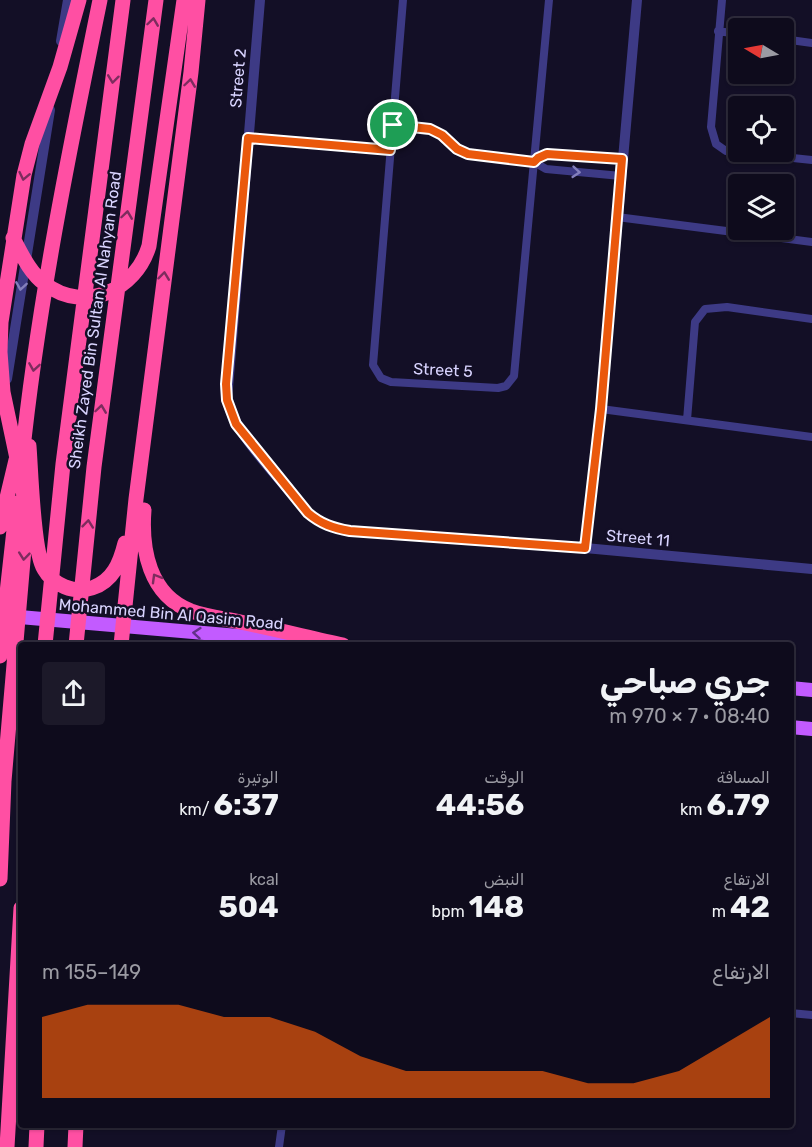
<!DOCTYPE html>
<html lang="ar">
<head>
<meta charset="utf-8">
<style>
  :root { --surface:#0e0b1c; --page:#1c1929; --text:#f1f3f6; --muted:#9b9ba3; --line:#2e2b3b; --accent:#ea580c }
  body { margin:0; font-family:Rubik,Vazirmatn,sans-serif; background:var(--page); color:var(--text); direction:rtl; height:100vh; display:flex; flex-direction:column; font-size:22px; white-space:nowrap }
  * { box-sizing:border-box; margin:0 }
  p { font-size:20px; color:var(--muted) }
  .icon { flex:none; width:33px; height:33px; fill:none; stroke:currentColor; stroke-width:2; stroke-linecap:round; stroke-linejoin:round }
  .map { position:relative; flex:1; overflow:hidden; direction:ltr }
  .side { position:absolute; left:18px; top:642px; width:776px; height:486px; display:flex; flex-direction:column; background:var(--surface); border-radius:6px; box-shadow:0 2px 4px #0004,0 0 0 2px var(--line); direction:rtl }
  .side>* { flex:none }
  .needle { width:39px; rotate:280deg }
  .buttons { position:absolute; left:728px; top:18px; display:grid; gap:12px }
  .buttons a { display:grid; place-items:center; width:66px; height:66px; border-radius:6px; background:var(--surface); box-shadow:0 2px 4px #0004,0 0 0 2px var(--line); font-size:30px }
  .pin { position:absolute; display:grid; place-items:center; width:51px; height:51px; color:#fff; margin:-26px; border:3px solid #fff; border-radius:50%; box-shadow:0 2px 6px #0007 }
  .round { display:grid; place-items:center; flex:none; width:63px; height:63px; border-radius:6px; background:var(--page) }
  .summary { display:flex; align-items:center; justify-content:space-between; height:102px; padding:0 24px }
  h1 { font-size:33px; font-weight:700; line-height:45px }
  .figures { display:grid; grid-template-columns:repeat(3,1fr); gap:9px; height:102px; padding:6px 24px }
  .figures div { display:grid; align-content:center }
  .figures b { font-size:30px; font-weight:700 }
  .figures small { font-size:16px; font-weight:400 }
  .figures p { font-size:16px }
  .chart { height:168px; padding:12px 24px }
  .chart p { display:flex; justify-content:space-between }
  .chart svg { width:100%; height:108px; margin-top:6px; fill:var(--accent); opacity:.7 }
  .map>svg:first-child { display:block }
  .lines { fill:none; stroke-linecap:round; stroke-linejoin:round }
  .minor { stroke:#3d3a85; stroke-width:8 }
  .tertiary { stroke:#3d3a85; stroke-width:10 }
  .primary { stroke:#c25bff; stroke-width:14 }
  .motorway { stroke:#ff4fa3; stroke-width:15 }
  .oneway { stroke:#7d2c5e }
  .oneway2 { stroke:#837fbc }
  .oneway3 { stroke:#623188 }
  .route-casing { stroke:#fff; stroke-width:12 }
  .route { stroke:#ea580c; stroke-width:8 }
  .labels { text-anchor:middle; dominant-baseline:central; stroke-width:5; stroke-linejoin:round; paint-order:stroke }
  .street-label { font-size:16px; fill:#d9d4ff; stroke:#130f26 }
</style>
</head>
<body>
<div class="map">
<svg width="812" height="1147" viewBox="0 0 812 1147">
  <rect width="100%" height="100%" fill="#130f26"/>
  <g class="lines">
    <!-- minor -->
    <path class="minor" d="M 403,0 L 373,365 L 381,378 L 391,382 L 498,388 L 506,386 L 514,376 L 549,0
      M 722,0 L 711,127 L 716,144 L 726,151 L 812,160
      M 718,31 L 738,34
      M 783,39 L 812,43
      M 393,125 L 424,128 L 435,131 L 457,149 L 468,154 L 534,162 L 546,169 L 621,176
      M 248,138 L 390,150
      M 534,162 L 538,158 L 547,155 L 622,159
      M 617,217 L 812,242
      M 601,409 L 812,437
      M 687,420 L 695,322 L 705,309 L 727,307 L 812,319
      M 790,1013 L 812,1015
      M 279,1147 L 282,1125"/>
    <!-- tertiary -->
    <path class="tertiary" d="M 260,0 L 227,400 C 236,437 283,482 308,513 C 321,524 333,528 350,531 L 585,548 L 812,569
      M 61,41 L 68,0
      M 7,379 L 50,110
      M 585,548 L 601,409 L 637,0"/>
    <!-- primary -->
    <path class="primary" d="M 8,616 L 309,642
      M 790,688 L 812,690
      M 790,727 L 812,729"/>
    <!-- motorway -->
    <path class="motorway" d="M 13,238 C 22,255 30,273 45,284 C 85,314 136,290 149,246 L 184,0
      M 29,446 C 31,471 33,552 44,569 C 53,585 74,594 92,588 C 113,581 120,563 125,543
      M 22,458 C 38,304 69,152 100,0
      M 144,510 C 141,549 149,595 191,611 C 208,617 227,619 245,623 C 278,630 311,638 343,645
      M 0,527 L 16,460
      M 45,645 L 63,464 L 123,0
      M 76,645 L 94,467 L 156,0
      M 121,645 L 136,499 L 191,72 L 198,0
      M 0,656 L 17,503
      M 0,879 L 4,781 L 26,526 L 23,487 L 3,392 L 0,352 L 1,322 L 24,175 L 32,144 L 60,67 L 79,0
      M 7,1147 L 21,908
      M 36,1147 L 37,1125
      M 75,1147 L 76,1125"/>
  </g>
  <!-- one-way arrows -->
  <defs><path id="oneway-chevron" d="M-2-3.5L2.5 0L-2 3.5" fill="none" stroke-width="1.6" stroke-linecap="round" stroke-linejoin="round" transform="scale(1.5)"/></defs>
  <g class="oneway">
    <use href="#oneway-chevron" transform="translate(153 22) rotate(-82)"/>
    <use href="#oneway-chevron" transform="translate(113 79) rotate(97)"/>
    <use href="#oneway-chevron" transform="translate(190 83) rotate(-82)"/>
    <use href="#oneway-chevron" transform="translate(24 176) rotate(102)"/>
    <use href="#oneway-chevron" transform="translate(127 215) rotate(-82)"/>
    <use href="#oneway-chevron" transform="translate(164 276) rotate(-83)"/>
    <use href="#oneway-chevron" transform="translate(34 367) rotate(99)"/>
    <use href="#oneway-chevron" transform="translate(101 409) rotate(-82)"/>
    <use href="#oneway-chevron" transform="translate(88 524) rotate(-84)"/>
    <use href="#oneway-chevron" transform="translate(24 556) rotate(96)"/>
    <use href="#oneway-chevron" transform="translate(156 578) rotate(-120)"/>
  </g>
  <g class="oneway2">
    <use href="#oneway-chevron" transform="translate(576 172) rotate(5)"/>
    <use href="#oneway-chevron" transform="translate(21 286) rotate(99)"/>
  </g>
  <use class="oneway3" href="#oneway-chevron" transform="translate(197 633) rotate(-175)"/>
  <g class="lines">
    <defs>
      <path id="route" d="M 393,125 L 430,129 L 442,135 L 457,149 L 468,154 L 534,162 L 538,158 L 547,154 L 622,159 L 601,409 L 585,548 L 350,531 C 333,528 321,524 308,513 L 236,424 L 227,400 L 226,384 L 248,138 L 390,150 Z"/>
    </defs>
    <!-- route casing -->
    <use href="#route" class="route-casing"/>
    <!-- route -->
    <use href="#route" class="route"/>
  </g>
  <g class="labels">
    <!-- street labels -->
    <g class="street-label">
      <text transform="translate(238 78) rotate(-85)">Street 2</text>
      <text transform="translate(95 320) rotate(-82)">Sheikh Zayed Bin Sultan Al Nahyan Road</text>
      <text transform="translate(443 370) rotate(3)">Street 5</text>
      <text transform="translate(638 538) rotate(5)">Street 11</text>
      <text transform="translate(171 614) rotate(5)">Mohammed Bin Al Qasim Road</text>
    </g>
  </g>
</svg>
<div class="buttons">
<a><svg class="needle" viewBox="-14 -14 28 28"><path d="M0-13l5 13h-10z" fill="#e53935"/><path d="M0 13l5-13h-10z" fill="#9b9ba3"/></svg></a>
<a><svg class="icon" aria-label="locate" viewBox="0 0 24 24"><circle cx="12" cy="12" r="6"/><path d="M12 2v4M12 18v4M2 12h4M18 12h4"/></svg></a>
<a><svg class="icon" aria-label="layers" viewBox="0 0 24 24"><path d="M12 4l9 5-9 5-9-5zM3 14l9 5 9-5"/></svg></a>
</div>
<div class="pin" style="left:393px;top:125px;background:#1e9e55"><svg class="icon" aria-label="arrive" viewBox="0 0 24 24"><path d="M6 21V4h12l-3 4 3 4H6"/></svg></div>
<section class="side">
<div class="summary"><div><h1>جري صباحي</h1><p>08:40 · 7 × 970 m</p></div><a class="round"><svg class="icon" aria-label="share" viewBox="0 0 24 24"><path d="M12 15V3M7 8l5-5 5 5M5 13v7h14v-7"/></svg></a></div>
<div class="figures">
<div><p>المسافة</p><b>6.79<small> km</small></b></div>
<div><p>الوقت</p><b>44:56</b></div>
<div><p>الوتيرة</p><b>6:37<small> /km</small></b></div>
</div>
<div class="figures">
<div><p>الارتفاع</p><b>42<small> m</small></b></div>
<div><p>النبض</p><b>148<small> bpm</small></b></div>
<div><p>kcal</p><b>504</b></div>
</div>
<div class="chart"><p><span>الارتفاع</span>149–155 m</p>
<svg viewBox="0 0 160 44" preserveAspectRatio="none"><path d="M0 44V11L10 6L20 6L30 6L40 11L50 11L60 17L70 27L80 33L90 33L100 33L110 33L120 38L130 38L140 33L150 22L160 11V44z"/></svg>
</div>
</section>
</div>
</body>
</html>
